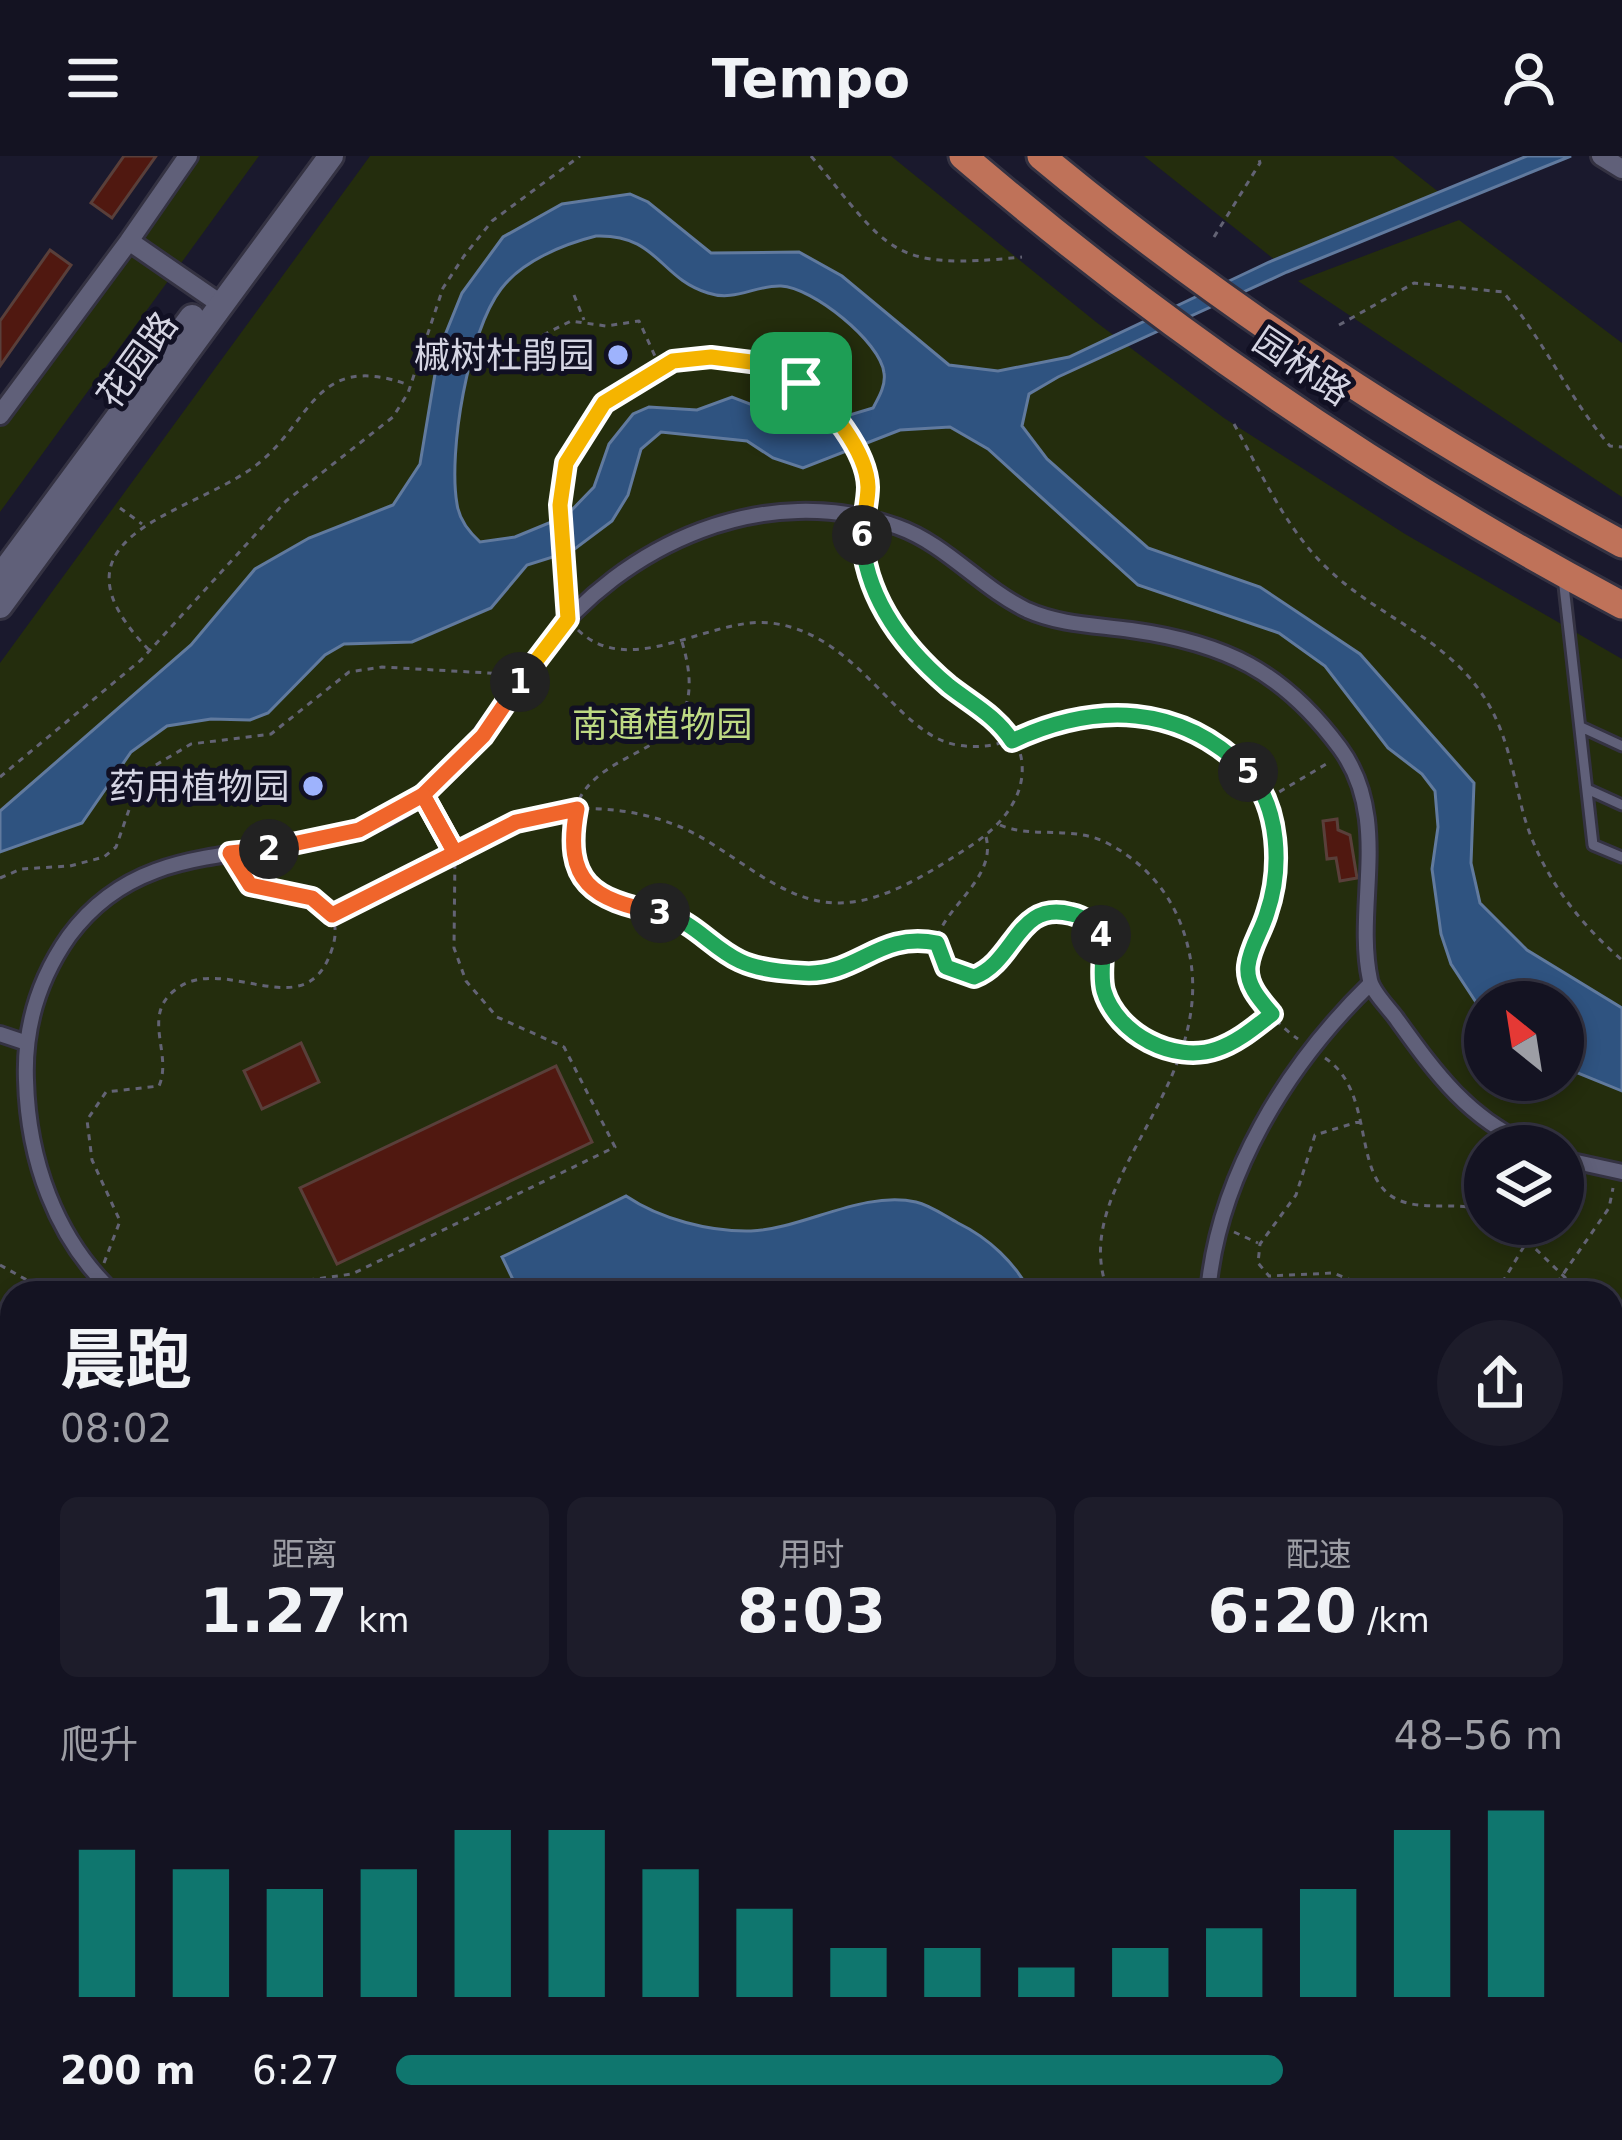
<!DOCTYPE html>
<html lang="zh">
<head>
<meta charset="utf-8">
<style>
  :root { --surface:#141322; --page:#1d1c2a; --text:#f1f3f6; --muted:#9d9ea5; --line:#333240; --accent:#0f766e }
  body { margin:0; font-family:"DejaVu Sans","Noto Sans SC",sans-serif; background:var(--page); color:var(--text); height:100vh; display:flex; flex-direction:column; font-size:45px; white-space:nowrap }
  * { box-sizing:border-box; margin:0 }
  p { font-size:39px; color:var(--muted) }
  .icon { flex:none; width:66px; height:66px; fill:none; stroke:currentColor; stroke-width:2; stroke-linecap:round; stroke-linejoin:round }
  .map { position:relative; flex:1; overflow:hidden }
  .drawer { position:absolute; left:0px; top:1125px; width:1623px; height:861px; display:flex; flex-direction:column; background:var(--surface); border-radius:36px 36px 0 0; box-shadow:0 6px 18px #0003,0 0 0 3px var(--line) }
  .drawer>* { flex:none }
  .needle { width:78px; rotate:330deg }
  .controls { position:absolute; left:1464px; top:825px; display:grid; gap:24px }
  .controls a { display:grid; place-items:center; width:120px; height:120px; border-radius:50%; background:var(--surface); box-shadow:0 6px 18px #0003,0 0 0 3px var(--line); font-size:60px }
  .pin { position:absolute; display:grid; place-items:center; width:102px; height:102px; color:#fff; margin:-51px; border-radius:24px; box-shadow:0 6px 18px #0006 }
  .km { position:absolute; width:60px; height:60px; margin:-30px; border-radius:50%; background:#222; color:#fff; font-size:33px; line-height:60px; text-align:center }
  .round { display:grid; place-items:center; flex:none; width:126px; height:126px; border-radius:63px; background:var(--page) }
  .headline { display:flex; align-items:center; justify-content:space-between; height:204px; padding:0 60px }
  h1 { font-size:66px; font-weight:700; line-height:90px }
  .metrics { display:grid; grid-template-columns:repeat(3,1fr); gap:18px; height:204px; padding:12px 60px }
  .metrics div { display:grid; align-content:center; border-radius:18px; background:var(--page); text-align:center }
  .metrics b { font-size:60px; font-weight:700 }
  .metrics small { font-size:33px; font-weight:400 }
  .metrics p { font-size:33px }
  .chart { height:336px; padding:24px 60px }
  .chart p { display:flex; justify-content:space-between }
  .chart svg { width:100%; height:216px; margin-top:12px; stroke:var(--accent); stroke-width:6 }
  ul { padding:0 60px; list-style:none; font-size:39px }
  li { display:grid; grid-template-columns:192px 144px 1fr; align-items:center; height:90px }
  li i { height:30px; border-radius:15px; background:var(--accent) }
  header { display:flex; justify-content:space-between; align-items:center; height:156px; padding:0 60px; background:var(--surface); font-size:54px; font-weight:700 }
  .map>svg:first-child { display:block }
  .green { fill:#242d0d; fill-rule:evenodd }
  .water { fill:#2f5380; stroke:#617a9e; stroke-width:3; fill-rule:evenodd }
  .building { fill:#501810; stroke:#593f3a; stroke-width:3 }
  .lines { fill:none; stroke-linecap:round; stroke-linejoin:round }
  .service-casing { stroke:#343242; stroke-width:15 }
  .pedestrian-casing { stroke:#343242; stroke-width:20 }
  .minor-casing { stroke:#343242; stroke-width:24 }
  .secondary-casing { stroke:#343242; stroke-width:30 }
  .primary-casing { stroke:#343242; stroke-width:33 }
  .path { stroke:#636374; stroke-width:3; stroke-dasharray:6 6; stroke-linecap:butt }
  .service { stroke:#606079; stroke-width:9 }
  .pedestrian { stroke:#606079; stroke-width:14 }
  .minor { stroke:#606079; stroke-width:18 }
  .secondary { stroke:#606079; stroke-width:24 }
  .primary { stroke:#bf7259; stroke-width:27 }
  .split-1-casing { stroke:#fff; stroke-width:24 }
  .split-2-casing { stroke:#fff; stroke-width:24 }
  .split-3-casing { stroke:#fff; stroke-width:24 }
  .split-4-casing { stroke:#fff; stroke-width:24 }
  .split-5-casing { stroke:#fff; stroke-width:24 }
  .split-6-casing { stroke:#fff; stroke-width:24 }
  .split-7-casing { stroke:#fff; stroke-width:24 }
  .split-1 { stroke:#f5b400; stroke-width:15 }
  .split-2 { stroke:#f0652b; stroke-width:15 }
  .split-3 { stroke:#f0652b; stroke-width:15 }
  .split-4 { stroke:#22a559; stroke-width:15 }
  .split-5 { stroke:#22a559; stroke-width:15 }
  .split-6 { stroke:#22a559; stroke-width:15 }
  .split-7 { stroke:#f5b400; stroke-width:15 }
  .poi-dot { fill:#9eb3fd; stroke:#111023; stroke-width:4.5 }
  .labels { text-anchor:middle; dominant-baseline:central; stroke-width:10; stroke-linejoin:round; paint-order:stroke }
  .poi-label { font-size:36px; fill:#d5d5e3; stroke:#111023; text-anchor:end }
  .street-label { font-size:36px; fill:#d5d5e3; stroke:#111023 }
  .park-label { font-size:36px; fill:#beda83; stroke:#111023 }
</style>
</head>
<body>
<header><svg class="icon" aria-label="menu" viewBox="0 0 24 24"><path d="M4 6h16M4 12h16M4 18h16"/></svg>Tempo<svg class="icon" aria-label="person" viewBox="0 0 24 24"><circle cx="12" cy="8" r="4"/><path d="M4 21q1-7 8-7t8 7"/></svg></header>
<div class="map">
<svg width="1622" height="1984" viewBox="0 0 1622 1984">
  <rect width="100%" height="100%" fill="#1a192d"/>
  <!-- green -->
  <path class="green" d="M 182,0 L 259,0 L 0,356 L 0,251 Z
    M 370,0 L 891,0 L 1096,166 L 1224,262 L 1405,378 L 1622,503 L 1622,1984 L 0,1984 L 0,507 ZM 1485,846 L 1563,846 L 1563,924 L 1485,924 ZM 1485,990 L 1563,990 L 1563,1068 L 1485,1068 ZM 12,1137 L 1611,1137 L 1611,1974 L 12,1974 Z
    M 1144,0 L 1393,0 L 1450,45 L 1280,108 Z
    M 1459,64 L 1622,187 L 1622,341 L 1298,125 Z"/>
  <!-- water -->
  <path class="water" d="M 1527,0 L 1571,0 L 1287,116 L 1058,221 L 1029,238 L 1022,270 L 1047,303 L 1148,392 L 1260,431 L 1360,498 L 1474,627 L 1471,707 L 1480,747 L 1527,794 L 1622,852 L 1622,935 L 1563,911 L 1563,846 L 1485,846 L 1485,860 L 1451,808 L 1441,778 L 1432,713 L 1438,671 L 1435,635 L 1422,618 L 1388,592 L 1325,510 L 1279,477 L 1138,429 L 988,293 L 950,271 L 900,274 L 803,312 L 773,302 L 747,285 L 661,276 L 641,293 L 628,339 L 612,365 L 572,395 L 527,409 L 491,452 L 412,486 L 344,488 L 325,499 L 268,557 L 250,564 L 211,563 L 167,570 L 131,596 L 82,667 L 0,696 L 0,655 L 191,489 L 255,413 L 309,382 L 393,349 L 420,308 L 439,194 L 462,137 L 503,81 L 562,48 L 630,38 L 648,46 L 711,97 L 799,96 L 842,120 L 949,209 L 998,215 L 1069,201 L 1269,106 ZM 596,80 C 658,78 659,122 708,137 C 735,146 755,129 781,130 C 812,131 881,186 884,217 C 886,229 879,241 873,252 L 810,271 L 732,241 L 697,254 L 649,251 L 633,258 L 609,288 L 594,331 L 566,360 L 515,381 L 480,386 C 469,376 459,363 457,348 C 448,296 468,176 501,133 C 522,105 564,88 596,80 Z
    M 626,1040 C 660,1063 710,1076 751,1075 C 803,1073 863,1034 916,1046 C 930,1049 945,1060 958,1067 C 989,1082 1015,1107 1031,1137 L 513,1137 L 518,1134 L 502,1101 Z
    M 1622,1286 L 1617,1412 L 1622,1422 L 1622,1633 L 1611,1637 L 1611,1303 Z
    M 0,1303 L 12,1308 L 12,1816 L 0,1810 Z
    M 164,1974 L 309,1974 L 322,1984 L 166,1984 Z"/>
  <!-- building -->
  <path class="building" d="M 124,0 L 156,0 L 112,62 L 91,47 Z
    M 50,94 L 71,109 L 0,210 L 0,165 Z
    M 1337,663 L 1338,674 L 1350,679 L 1357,722 L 1340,725 L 1336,702 L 1327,703 L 1323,665 Z
    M 301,887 L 319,926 L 262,953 L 244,915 Z
    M 556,910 L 592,986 L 337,1108 L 300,1032 Z
    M 10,1912 L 12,1914 L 12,1953 L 0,1945 L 0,1928 Z
    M 46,1974 L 108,1974 L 111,1976 L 106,1984 L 62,1984 Z"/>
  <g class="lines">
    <defs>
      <path id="service" d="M 1563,421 L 1593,689 L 1622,701
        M 1581,571 L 1622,590
        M 1587,633 L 1622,649"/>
      <path id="pedestrian" d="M 0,878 L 24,886
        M 1563,1003 L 1622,1016
        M 114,1137 C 55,1082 28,1003 26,924 C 24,871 38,824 69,780 C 155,663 294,721 403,653 C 466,614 498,552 542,494 C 623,387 766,323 898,371 C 946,388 981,432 1027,454 C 1061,469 1096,469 1131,474 C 1225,487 1283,515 1340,592 C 1392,663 1354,749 1370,824 C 1373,837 1388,851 1396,862 C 1435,916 1468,963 1532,990
        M 1208,1137 C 1218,1020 1287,909 1370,828
        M 363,1974 L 365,1984
        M 936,1984 L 946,1974"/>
      <path id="minor" d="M 188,0 L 129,85 L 222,149
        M 1601,0 L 1622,13
        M 0,259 L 129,85"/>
      <path id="secondary" d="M 0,421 L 192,161
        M 0,450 L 331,0"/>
      <path id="primary" d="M 963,0 C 1164,172 1388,325 1622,449
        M 1041,0 C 1219,148 1419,278 1622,388"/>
    </defs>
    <!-- service casing -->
    <use href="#service" class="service-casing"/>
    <!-- pedestrian casing -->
    <use href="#pedestrian" class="pedestrian-casing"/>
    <!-- minor casing -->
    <use href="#minor" class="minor-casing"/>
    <!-- secondary casing -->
    <use href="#secondary" class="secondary-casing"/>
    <!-- primary casing -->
    <use href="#primary" class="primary-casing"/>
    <!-- path -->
    <path class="path" d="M 811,0 C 890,95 889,115 1022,101
      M 1214,81 L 1260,7 L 1258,0
      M 574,139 L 584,164
      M 1339,169 L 1414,127 L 1503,136 C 1544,184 1568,241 1610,290 L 1622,291
      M 543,179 L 571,165 L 606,170 L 639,165 L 660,211
      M 1234,268 C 1262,318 1286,374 1329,414 C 1382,464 1450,482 1489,549 C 1506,579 1512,611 1520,644 C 1534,708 1573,762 1622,804
      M 120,352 L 142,368
      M 564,445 C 562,402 552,349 566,307 C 599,205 739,167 818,239 C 831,251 840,270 849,285 C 861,306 870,321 866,345
      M 578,474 C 631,525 710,460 771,467 C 860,478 896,579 957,589 C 993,595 1012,583 1044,570 C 1099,546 1159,556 1210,585 C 1272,619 1290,693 1267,759 C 1260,778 1245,797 1249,819 C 1253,843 1278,869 1298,883
      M 682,486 C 725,627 560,568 571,694 C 576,753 646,747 686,766 C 701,772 710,784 722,794 C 745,813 779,817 808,818 C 861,818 879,774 937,787
      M 149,494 C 41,383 179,361 248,315 C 313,272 310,193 409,229
      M 0,621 L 141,504 L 286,345 L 393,261 L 408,237 L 443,132 L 464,100 L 492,65 L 580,0
      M 1269,642 L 1328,607
      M 1000,669 C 1032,683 1073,669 1107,687 C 1140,704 1166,731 1180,766 C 1241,919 1060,1023 1109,1137
      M 986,681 C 1001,737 896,772 955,818 L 983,818 C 1020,792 1041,715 1098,774 C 1110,794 1098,817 1106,839 C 1121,879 1174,907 1216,894 C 1237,887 1255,871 1272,858
      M 0,722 L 21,713 L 70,710 L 104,701 L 116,691 L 138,628 L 149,613 L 191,588 L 271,578 L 349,516 L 382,511 L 506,518
      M 332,759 C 409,731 491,657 571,653 C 607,651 644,656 678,670 C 731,691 779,748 840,747 C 887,746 935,713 972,689 C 999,671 1025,643 1022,608 C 1019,563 957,540 930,513 C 893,476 864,431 862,379
      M 1325,902 C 1378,937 1349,1026 1401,1045 C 1428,1055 1457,1045 1485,1055
      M 1361,965 L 1315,979 L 1296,1039 L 1260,1088 L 1258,1107 L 1269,1120 L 1333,1117 L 1383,1137
      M 1510,1068 L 1581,1137
      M 1234,1076 L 1258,1087
      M 104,1107 L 120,1065 L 92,1004 L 87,964 L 106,936 L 159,930 C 173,898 141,860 175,834 C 224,795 304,873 331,796 C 337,779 337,768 328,752 L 301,738 L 250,729 L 239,714
      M 0,1109 L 50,1137
      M 73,1137 L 86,1127
      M 213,1137 L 352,1118 L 615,991 L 564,891 L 497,861 L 466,825 L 454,792 L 455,697 L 432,655
      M 1496,1137 L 1529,1082
      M 1550,1137 L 1609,1052 L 1613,1032
      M 1611,1151 L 1622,1151
      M 1611,1402 L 1622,1404
      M 1611,1736 L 1622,1736
      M 1611,1822 L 1622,1800
      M 1611,1956 L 1622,1983
      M 708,1974 L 726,1984
      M 610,1984 L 625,1974
      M 884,1984 L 895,1974
      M 1041,1984 L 1042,1974"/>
    <!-- service -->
    <use href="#service" class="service"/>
    <!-- pedestrian -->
    <use href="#pedestrian" class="pedestrian"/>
    <!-- minor -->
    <use href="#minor" class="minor"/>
    <!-- secondary -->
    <use href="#secondary" class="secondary"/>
    <!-- primary -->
    <use href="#primary" class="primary"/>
  </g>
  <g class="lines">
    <defs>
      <path id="split-1" d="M 520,526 L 568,463 L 560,349 L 566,307 L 604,247 L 673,205 L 711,201 L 759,207 L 801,227"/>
      <path id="split-2" d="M 269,693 L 230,697 L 250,729 L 312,742 L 332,759 L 455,697 L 423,639 L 483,580 L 520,526"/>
      <path id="split-3" d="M 269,693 L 359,674 L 423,639 L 455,697 L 516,666 L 577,653 C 563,726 592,744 660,757"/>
      <path id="split-4" d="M 660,757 C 695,765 710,791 740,805 C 759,814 783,816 804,817 C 858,820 878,775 937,787 L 946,811 L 974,821 C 1016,805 1017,744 1071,758 C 1085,761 1093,768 1101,779"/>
      <path id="split-5" d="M 1101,779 C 1106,797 1099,817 1104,835 C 1117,878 1174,908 1217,893 C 1238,886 1255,871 1272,858 C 1260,844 1246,829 1248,810 C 1250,791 1262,775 1267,757 C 1282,713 1280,651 1248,616"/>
      <path id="split-6" d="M 862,379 C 865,440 903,491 949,530 C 972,548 996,560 1012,585 C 1095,546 1181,547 1248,616"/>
      <path id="split-7" d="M 801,227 C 828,247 867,295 868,331 C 868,346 863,364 862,379"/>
    </defs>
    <!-- split-1 casing -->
    <use href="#split-1" class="split-1-casing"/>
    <!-- split-2 casing -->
    <use href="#split-2" class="split-2-casing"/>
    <!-- split-3 casing -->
    <use href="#split-3" class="split-3-casing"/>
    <!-- split-4 casing -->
    <use href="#split-4" class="split-4-casing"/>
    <!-- split-5 casing -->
    <use href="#split-5" class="split-5-casing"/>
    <!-- split-6 casing -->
    <use href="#split-6" class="split-6-casing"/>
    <!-- split-7 casing -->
    <use href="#split-7" class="split-7-casing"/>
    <!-- split-1 -->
    <use href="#split-1" class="split-1"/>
    <!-- split-2 -->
    <use href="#split-2" class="split-2"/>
    <!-- split-3 -->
    <use href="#split-3" class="split-3"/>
    <!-- split-4 -->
    <use href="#split-4" class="split-4"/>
    <!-- split-5 -->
    <use href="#split-5" class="split-5"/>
    <!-- split-6 -->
    <use href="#split-6" class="split-6"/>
    <!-- split-7 -->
    <use href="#split-7" class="split-7"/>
  </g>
  <!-- markers -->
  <g class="poi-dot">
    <circle cx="618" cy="199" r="12"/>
    <circle cx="313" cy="630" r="12"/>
  </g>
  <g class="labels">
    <!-- poi labels -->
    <g class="poi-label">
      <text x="594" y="199">槭树杜鹃园</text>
      <text x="289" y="630">药用植物园</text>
    </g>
    <!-- street labels -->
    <g class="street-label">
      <text transform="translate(137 204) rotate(-54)">花园路</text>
      <text transform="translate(1302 210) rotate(34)">园林路</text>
    </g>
    <!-- park labels -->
    <g class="park-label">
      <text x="662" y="568">南通植物园</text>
    </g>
  </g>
</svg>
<div class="controls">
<a><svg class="needle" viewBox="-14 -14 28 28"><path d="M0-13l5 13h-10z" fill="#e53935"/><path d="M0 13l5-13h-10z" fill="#9d9ea5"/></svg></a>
<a><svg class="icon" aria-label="layers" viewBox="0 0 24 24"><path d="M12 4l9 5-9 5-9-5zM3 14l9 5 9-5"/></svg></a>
</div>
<div class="pin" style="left:801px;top:227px;background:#1e9e55"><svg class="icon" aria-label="arrive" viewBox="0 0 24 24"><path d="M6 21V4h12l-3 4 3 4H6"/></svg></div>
<b class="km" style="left:520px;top:526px">1</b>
<b class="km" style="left:269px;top:693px">2</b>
<b class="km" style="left:660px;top:757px">3</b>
<b class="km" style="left:1101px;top:779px">4</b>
<b class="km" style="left:1248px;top:616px">5</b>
<b class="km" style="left:862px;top:379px">6</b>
<section class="drawer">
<div class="headline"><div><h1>晨跑</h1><p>08:02</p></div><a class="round"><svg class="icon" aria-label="share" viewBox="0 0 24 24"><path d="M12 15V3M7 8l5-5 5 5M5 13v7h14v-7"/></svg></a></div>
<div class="metrics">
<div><p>距离</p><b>1.27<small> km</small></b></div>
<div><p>用时</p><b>8:03</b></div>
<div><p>配速</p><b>6:20<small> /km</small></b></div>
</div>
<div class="chart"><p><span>爬升</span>48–56 m</p>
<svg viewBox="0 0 160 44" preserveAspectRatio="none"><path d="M5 44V14M15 44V18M25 44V22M35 44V18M45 44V10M55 44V10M65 44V18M75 44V26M85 44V34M95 44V34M105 44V38M115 44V34M125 44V30M135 44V22M145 44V10M155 44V6"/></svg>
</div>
<ul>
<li><b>200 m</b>6:27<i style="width:76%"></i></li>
</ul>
</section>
</div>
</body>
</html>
